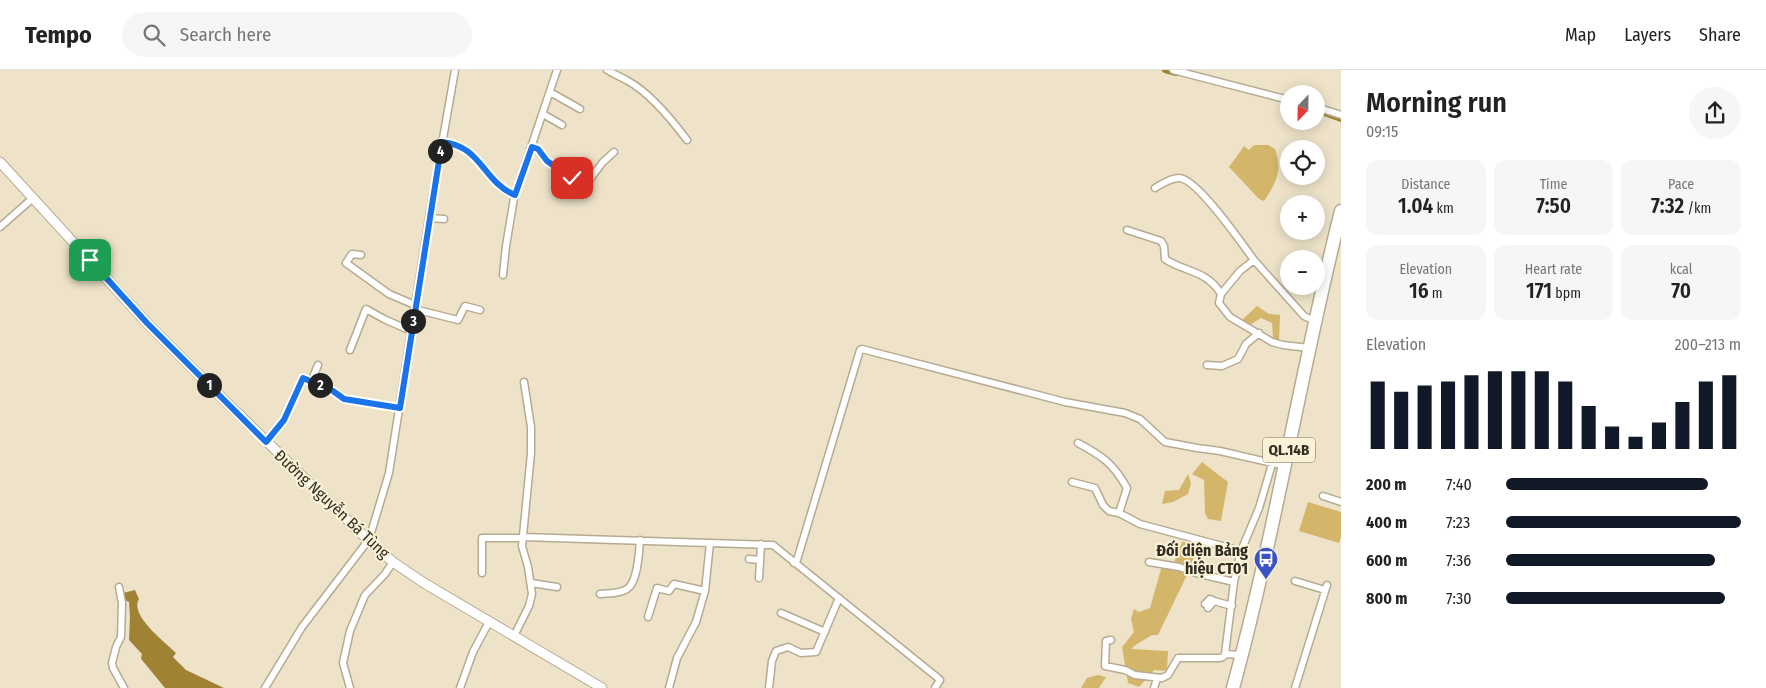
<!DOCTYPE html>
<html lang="en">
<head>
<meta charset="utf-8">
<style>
  :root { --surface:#fff; --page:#f6f6f6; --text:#222; --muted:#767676; --line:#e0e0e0; --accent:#111827 }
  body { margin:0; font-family:"Fira Sans Condensed",sans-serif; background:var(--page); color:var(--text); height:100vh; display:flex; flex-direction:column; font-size:19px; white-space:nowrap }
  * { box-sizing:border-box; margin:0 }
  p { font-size:16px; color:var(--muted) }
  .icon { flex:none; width:28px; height:28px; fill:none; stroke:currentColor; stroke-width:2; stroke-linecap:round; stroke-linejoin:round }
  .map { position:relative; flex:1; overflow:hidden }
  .details { display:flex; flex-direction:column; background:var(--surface); width:425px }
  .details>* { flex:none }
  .needle { width:32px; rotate:202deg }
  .fabs { position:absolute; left:1280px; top:15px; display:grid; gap:10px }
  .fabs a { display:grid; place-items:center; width:45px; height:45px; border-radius:50%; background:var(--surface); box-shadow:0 2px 12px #0003; font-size:25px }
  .pin { position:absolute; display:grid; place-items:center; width:42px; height:42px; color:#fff; margin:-21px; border-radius:10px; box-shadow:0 2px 8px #0006 }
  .km { position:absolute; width:25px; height:25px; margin:-12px; border-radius:50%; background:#222; color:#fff; font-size:14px; line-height:25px; text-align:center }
  .round { display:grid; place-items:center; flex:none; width:52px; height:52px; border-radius:26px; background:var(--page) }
  .summary { display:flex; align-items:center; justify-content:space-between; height:85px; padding:0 25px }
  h1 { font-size:28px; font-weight:600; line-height:38px }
  .metrics { display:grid; grid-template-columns:repeat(3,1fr); gap:8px; height:85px; padding:5px 25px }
  .metrics div { display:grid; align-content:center; border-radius:12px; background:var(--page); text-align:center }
  .metrics b { font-size:21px; font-weight:600 }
  .metrics small { font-size:14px; font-weight:400 }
  .metrics p { font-size:14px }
  .chart { height:140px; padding:10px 25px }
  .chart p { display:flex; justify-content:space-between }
  .chart svg { width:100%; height:90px; margin-top:5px; stroke:var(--accent); stroke-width:6 }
  ul { padding:0 25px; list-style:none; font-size:16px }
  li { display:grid; grid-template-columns:80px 60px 1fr; align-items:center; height:38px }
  li i { height:12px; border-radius:6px; background:var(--accent) }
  header { display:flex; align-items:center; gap:30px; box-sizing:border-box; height:70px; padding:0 25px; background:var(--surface); border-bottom:1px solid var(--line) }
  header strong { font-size:24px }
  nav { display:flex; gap:28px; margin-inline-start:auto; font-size:18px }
  .search { width:350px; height:45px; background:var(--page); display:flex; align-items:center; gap:12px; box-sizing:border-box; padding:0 18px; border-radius:28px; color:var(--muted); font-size:19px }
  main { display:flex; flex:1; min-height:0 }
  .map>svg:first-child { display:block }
  .green { fill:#d3b669 }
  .water { fill:#9f8233 }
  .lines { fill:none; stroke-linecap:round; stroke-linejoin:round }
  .canal { stroke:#9f8233; stroke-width:6 }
  .street-casing { stroke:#b5ab92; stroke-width:9 }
  .secondary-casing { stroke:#b5ab92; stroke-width:11 }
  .highway-casing { stroke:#b5ab92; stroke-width:15 }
  .street { stroke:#fff; stroke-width:6 }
  .secondary { stroke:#fff; stroke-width:9 }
  .highway { stroke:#fff; stroke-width:12 }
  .route-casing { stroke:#fff; stroke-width:10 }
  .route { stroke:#1a73e8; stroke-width:6 }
  .labels { text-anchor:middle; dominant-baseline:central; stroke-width:4; stroke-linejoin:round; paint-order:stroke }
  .shield { fill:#fbf1d6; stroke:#6e6859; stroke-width:1 }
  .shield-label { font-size:15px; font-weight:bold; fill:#312d23 }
  .street-label { font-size:16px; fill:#312d23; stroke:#fbf1d6 }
  .poi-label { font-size:16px; font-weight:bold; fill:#312d23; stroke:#fbf1d6; text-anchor:end }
</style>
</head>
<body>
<header>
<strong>Tempo</strong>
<div class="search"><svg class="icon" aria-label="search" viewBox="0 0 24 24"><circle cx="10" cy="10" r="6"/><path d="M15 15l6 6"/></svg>Search here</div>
<nav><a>Map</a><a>Layers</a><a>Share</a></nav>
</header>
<main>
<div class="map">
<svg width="1341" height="618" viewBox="0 0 1341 618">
  <rect width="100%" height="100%" fill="#eee3c9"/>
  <!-- green -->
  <path class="green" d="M 1254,75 L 1268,75 L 1275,79 C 1283,101 1276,113 1264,131 L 1259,129 L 1229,97 L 1244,76 L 1249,80 Z
    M 1257,236 L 1269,244 L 1280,245 L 1279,270 L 1273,268 L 1272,253 L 1261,248 L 1250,255 L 1242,250 Z
    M 1202,392 L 1228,412 L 1221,451 L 1208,449 L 1205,443 L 1204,410 L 1192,404 Z
    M 1188,404 L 1191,413 L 1188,424 L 1173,432 L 1162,434 L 1165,421 L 1179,420 Z
    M 1308,432 L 1341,442 L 1341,467 L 1339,473 L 1299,461 Z
    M 1182,472 L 1199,474 L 1186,507 L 1158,565 L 1152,565 L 1134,576 L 1132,579 L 1168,581 L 1167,601 L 1154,600 L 1139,617 L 1128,613 L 1122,577 L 1134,562 L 1131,549 L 1134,539 L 1139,542 L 1150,538 L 1161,499 L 1172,498 Z
    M 1098,605 L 1106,607 L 1099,618 L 1081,618 L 1087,608 Z"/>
  <!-- water -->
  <path class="water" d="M 135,520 L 139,529 C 129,545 165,572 176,583 L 173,587 L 186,600 L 224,618 L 165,618 L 142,590 L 141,588 L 142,584 L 129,570 L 130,547 L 129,532 L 125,530 L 123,523 Z"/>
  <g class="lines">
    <!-- canal -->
    <path class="canal" d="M 1165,0 L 1176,3
      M 1316,40 L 1341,49"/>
    <defs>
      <path id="street" d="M 607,0 C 614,4 621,7 628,11 C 650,23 672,50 687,70
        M 1173,0 L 1289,30
        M 550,22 L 580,39
        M 1316,37 L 1341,45
        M 543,44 L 562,55
        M 442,72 C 482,76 482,111 515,125
        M 530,79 L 535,77 L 547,91 L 581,114 L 587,113 L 603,92 L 614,82
        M 1155,118 C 1162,114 1170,108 1179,108 C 1197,108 1242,174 1254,190
        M 429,148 L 444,149
        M 0,157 L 33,128
        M 1127,160 L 1161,171 L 1164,176 L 1165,189 C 1184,202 1207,200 1221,224 L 1240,201 L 1254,190 L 1304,246 L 1315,251
        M 361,185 L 352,184 L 346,193 L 389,224 L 415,235
        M 503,205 L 506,176 L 514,128 L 557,0
        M 1221,224 L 1219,233 L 1230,247 L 1272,272 L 1283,275 L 1309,278
        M 414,239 L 458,250 L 465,236 L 480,240
        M 350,280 L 366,239 L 384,249 L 411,261
        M 1207,295 L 1222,296 L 1238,289 L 1246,274 L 1259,263
        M 311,312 L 318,295
        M 266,371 L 284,350 L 303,308 L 333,321 L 343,329 L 400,338
        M 1078,373 C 1102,386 1113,393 1127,418 L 1119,443
        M 1072,412 L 1095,418 L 1103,435 L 1109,441 L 1119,443 L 1140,454 L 1241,481
        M 1323,426 L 1341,432
        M 522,467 L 773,475 L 938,608 L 940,610 L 935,618
        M 749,489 L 760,490
        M 1149,492 L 1179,497 L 1196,503 L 1234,512
        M 794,493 L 797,490 L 860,280 L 862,279 L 1065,332 L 1125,343 L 1140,349 L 1165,372 L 1197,378 L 1220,381 L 1285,396
        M 482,503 L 482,468 L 522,468
        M 759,508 L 761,474
        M 1295,511 L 1325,520
        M 531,513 L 557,517
        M 119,517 L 122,533 L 121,567 L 116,577 L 112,593 L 113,598 L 124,618
        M 600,524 C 608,523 620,524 627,519 C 638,512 639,482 640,470
        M 1205,534 L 1210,529 L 1214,531
        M 1208,538 L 1214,531 L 1232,536
        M 781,543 L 825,562
        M 648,547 L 657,518 L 669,521 L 674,514 L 705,521
        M 514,566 L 529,536 L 532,524 L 528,497 L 522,476 L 531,383 L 531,357 L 524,312
        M 1111,570 L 1106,571 L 1105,596 L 1125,600 L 1135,605 L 1162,608 L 1168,605 L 1178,588 L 1220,588 L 1223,587 L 1225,584 L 1242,585
        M 1225,584 L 1234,512 L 1241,481 L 1259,438 L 1272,394
        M 265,618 L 302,557 L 364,476 L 371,463 L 389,403 L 429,148 L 455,0
        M 350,618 L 343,593 L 350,561 L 365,525 L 385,504 L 393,492
        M 460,618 L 473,582 L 489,552
        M 669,618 L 677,588 L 696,552 L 705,521 L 710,473
        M 769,618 L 772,591 L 776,581 L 788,577 L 801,583 L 816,582 L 839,528
        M 1154,618 L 1157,609
        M 1295,618 L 1327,515"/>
      <path id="secondary" d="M 0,92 L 147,253 L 220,326 L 368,470 L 393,492 L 424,513 L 602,618"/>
      <path id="highway" d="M 1233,618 C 1276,460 1301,299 1341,141"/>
    </defs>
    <!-- street casing -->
    <use href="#street" class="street-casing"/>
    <!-- secondary casing -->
    <use href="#secondary" class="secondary-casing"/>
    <!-- highway casing -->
    <use href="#highway" class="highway-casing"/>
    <!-- street -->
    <use href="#street" class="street"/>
    <!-- secondary -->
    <use href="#secondary" class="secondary"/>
    <!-- highway -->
    <use href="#highway" class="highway"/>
  </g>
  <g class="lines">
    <defs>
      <path id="route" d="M 90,190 L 147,253 L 266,372 L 284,350 L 303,308 L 333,321 L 344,329 L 400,338 L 442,72 C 482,76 482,111 515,125 L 532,77 L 538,79 L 547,91 L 572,108"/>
    </defs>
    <!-- route casing -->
    <use href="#route" class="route-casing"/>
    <!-- route -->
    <use href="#route" class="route"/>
  </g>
  <!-- icons -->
  <defs>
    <symbol id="bus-pin" viewBox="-11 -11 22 30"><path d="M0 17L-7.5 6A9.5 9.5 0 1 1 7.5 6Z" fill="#3953c6" stroke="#fbf1d6"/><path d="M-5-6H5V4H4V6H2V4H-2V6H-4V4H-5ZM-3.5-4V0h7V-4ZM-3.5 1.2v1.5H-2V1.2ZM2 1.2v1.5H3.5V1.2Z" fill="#fff"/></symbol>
  </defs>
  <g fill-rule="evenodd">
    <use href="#bus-pin" x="1252" y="475" width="28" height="38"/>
  </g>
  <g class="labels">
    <!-- shield labels -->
    <rect class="shield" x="1263" y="367.5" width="52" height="25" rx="4"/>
    <g class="shield-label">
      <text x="1289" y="380">QL.14B</text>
    </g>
    <!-- street labels -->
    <g class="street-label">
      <text transform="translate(332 434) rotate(43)">Đường Nguyễn Bá Tùng</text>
    </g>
    <!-- poi labels -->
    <g class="poi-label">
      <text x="1248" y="480">Đối diện Bảng<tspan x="1248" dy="18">hiệu CT01</tspan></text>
    </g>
  </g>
</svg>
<div class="fabs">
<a><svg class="needle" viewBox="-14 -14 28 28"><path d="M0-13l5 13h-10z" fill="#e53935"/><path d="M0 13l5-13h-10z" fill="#767676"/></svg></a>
<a><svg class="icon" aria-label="locate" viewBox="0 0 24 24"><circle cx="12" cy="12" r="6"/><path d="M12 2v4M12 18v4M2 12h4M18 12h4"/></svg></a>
<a>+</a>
<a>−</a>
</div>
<div class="pin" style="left:90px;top:190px;background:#1e9e55"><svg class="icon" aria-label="arrive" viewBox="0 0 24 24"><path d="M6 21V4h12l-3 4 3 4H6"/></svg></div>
<div class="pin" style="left:572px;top:108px;background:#d93025"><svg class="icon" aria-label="check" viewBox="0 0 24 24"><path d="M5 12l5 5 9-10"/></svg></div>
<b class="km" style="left:209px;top:315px">1</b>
<b class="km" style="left:320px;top:315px">2</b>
<b class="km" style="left:413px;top:251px">3</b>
<b class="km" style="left:440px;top:81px">4</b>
</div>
<section class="details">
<div class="summary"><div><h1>Morning run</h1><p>09:15</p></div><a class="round"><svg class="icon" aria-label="share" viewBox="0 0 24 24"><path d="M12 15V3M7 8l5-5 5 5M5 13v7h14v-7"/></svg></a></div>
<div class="metrics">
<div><p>Distance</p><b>1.04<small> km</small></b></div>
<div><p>Time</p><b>7:50</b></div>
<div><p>Pace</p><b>7:32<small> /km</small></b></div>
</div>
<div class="metrics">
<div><p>Elevation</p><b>16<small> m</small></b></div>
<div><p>Heart rate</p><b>171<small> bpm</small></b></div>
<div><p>kcal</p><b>70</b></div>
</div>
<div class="chart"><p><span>Elevation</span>200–213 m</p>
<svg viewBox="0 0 160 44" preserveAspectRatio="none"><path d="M5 44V11M15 44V16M25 44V13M35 44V11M45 44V8M55 44V6M65 44V6M75 44V6M85 44V11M95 44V23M105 44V33M115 44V38M125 44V31M135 44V21M145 44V11M155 44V8"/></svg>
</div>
<ul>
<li><b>200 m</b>7:40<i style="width:86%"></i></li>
<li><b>400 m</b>7:23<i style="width:100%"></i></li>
<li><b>600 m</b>7:36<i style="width:89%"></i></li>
<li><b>800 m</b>7:30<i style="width:93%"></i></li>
</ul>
</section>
</main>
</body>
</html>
